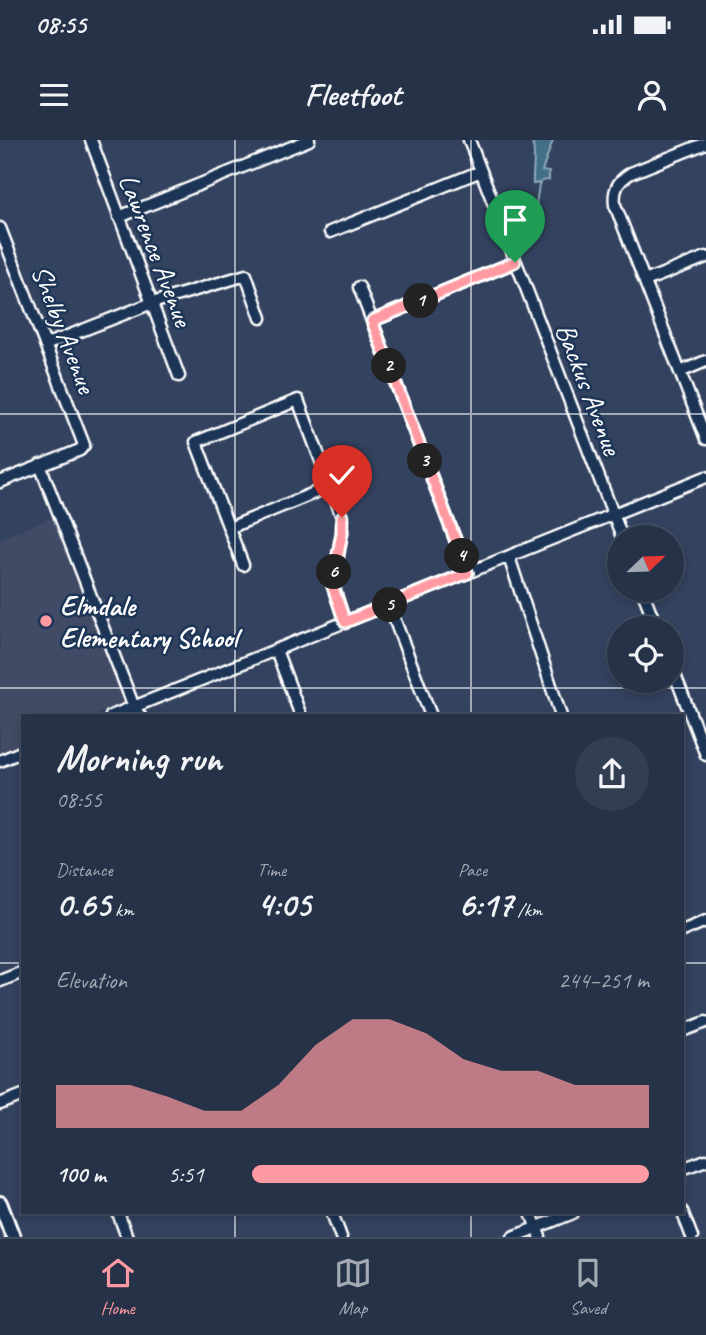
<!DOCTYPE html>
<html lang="en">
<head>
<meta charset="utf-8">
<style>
  :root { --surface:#263247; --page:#323e52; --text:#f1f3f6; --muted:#a4aab4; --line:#424d60; --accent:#ff9aa2 }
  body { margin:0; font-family:Caveat,sans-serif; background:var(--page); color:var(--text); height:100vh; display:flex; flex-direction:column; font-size:26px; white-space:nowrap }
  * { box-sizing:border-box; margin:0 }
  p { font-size:23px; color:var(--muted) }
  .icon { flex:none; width:38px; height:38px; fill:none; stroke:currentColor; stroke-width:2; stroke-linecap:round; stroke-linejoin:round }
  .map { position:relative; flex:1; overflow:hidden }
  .drawer { position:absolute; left:21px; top:574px; width:663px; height:500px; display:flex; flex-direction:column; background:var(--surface); border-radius:0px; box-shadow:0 4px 10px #0003,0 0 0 2px var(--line) }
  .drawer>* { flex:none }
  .needle { width:46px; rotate:67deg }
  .controls { position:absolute; left:607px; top:385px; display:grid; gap:14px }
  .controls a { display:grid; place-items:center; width:77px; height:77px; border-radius:50%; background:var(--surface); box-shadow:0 4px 10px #0003,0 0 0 2px var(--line); font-size:35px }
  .pin { position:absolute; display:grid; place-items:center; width:60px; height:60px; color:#fff; margin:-72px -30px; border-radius:50% 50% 50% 0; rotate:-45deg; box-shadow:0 0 7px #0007 }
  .pin .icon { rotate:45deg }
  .km { position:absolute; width:35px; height:35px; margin:-18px; border-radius:50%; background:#222; color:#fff; font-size:19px; line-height:35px; text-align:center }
  .round { display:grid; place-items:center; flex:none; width:74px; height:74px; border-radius:37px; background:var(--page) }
  .summary { display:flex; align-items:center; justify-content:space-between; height:119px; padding:0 35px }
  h1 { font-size:38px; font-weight:700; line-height:52px }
  .figures { display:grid; grid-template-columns:repeat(3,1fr); gap:10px; height:119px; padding:7px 35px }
  .figures div { display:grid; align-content:center }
  .figures b { font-size:35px; font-weight:700 }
  .figures small { font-size:19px; font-weight:400 }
  .figures p { font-size:19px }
  .chart { height:196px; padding:14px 35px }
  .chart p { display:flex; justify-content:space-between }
  .chart svg { width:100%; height:126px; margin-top:7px; fill:var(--accent); opacity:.7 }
  ul { padding:0 35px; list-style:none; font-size:23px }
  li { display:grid; grid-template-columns:112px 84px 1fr; align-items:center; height:52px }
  li i { height:18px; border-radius:9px; background:var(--accent) }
  .status { display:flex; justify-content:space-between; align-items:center; height:49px; padding:0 35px; background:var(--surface); direction:ltr }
  .status svg { height:19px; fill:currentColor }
  header { display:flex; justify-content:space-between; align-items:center; height:91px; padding:0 35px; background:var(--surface); font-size:32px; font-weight:700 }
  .dock { display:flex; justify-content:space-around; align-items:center; height:98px; border-top:2px solid var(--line); background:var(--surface); font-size:19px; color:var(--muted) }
  .dock a { display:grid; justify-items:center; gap:4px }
  .dock .active { color:var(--accent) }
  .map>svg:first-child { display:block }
  .built { fill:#424b65 }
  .water { fill:#426e87; stroke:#8ea8b7; stroke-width:2 }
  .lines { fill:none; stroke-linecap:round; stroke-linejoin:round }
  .stream { stroke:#8ea8b7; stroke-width:2 }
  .minor-casing { stroke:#fff; stroke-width:15 }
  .major-casing { stroke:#fff; stroke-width:18 }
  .minor { stroke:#1d3557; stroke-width:10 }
  .major { stroke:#1d3557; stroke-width:12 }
  .route-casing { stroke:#fff; stroke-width:14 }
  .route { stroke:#ff9aa2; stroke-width:9 }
  .grid { fill:none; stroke:#fff; stroke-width:2; stroke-opacity:0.55 }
  .poi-dot { fill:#ff9aa2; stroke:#1d3557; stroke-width:2.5 }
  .labels { text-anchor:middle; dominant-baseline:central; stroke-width:5; stroke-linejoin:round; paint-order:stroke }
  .street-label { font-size:28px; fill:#fff; stroke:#1d3557 }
  .poi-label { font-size:28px; font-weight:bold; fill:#fff; stroke:#1d3557; text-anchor:start }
</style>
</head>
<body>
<div class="status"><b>08:55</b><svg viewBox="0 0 49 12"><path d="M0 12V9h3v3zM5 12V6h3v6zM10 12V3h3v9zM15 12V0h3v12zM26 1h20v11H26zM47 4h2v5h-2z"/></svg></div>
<header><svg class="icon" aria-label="menu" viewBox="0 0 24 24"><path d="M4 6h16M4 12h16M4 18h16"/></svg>Fleetfoot<svg class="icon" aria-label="person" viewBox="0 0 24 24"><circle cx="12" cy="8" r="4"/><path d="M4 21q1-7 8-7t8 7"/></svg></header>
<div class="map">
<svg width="706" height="1097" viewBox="0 0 706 1097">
  <rect width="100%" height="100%" fill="#33425f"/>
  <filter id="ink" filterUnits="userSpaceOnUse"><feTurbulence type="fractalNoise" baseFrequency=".0143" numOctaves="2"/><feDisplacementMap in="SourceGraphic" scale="14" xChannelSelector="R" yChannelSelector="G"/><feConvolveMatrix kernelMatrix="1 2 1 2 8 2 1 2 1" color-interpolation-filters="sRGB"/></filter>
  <g filter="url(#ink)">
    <!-- built -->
    <path class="built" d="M 52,377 L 125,563 L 94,576 L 23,576 L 23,605 L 0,614 L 0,399 Z"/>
    <!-- water -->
    <path class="water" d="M 531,0 L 553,0 L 542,31 L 549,32 L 549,40 L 542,41 L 540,43 L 533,44 C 532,30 537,12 531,0 Z"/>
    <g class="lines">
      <!-- stream -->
      <path class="stream" d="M 531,102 L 539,44"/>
      <defs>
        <path id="minor" d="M 91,0 L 179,236
          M 469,0 L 622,397
          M 706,3 L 631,33 C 618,41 613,49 615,65 L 706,299
          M 119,77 L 309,0
          M 0,88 L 84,305 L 80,310 L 0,342
          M 330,92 L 481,31
          M 645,141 L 706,117
          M 359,147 L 468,433
          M 372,181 L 515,122
          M 45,205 L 152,163 L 246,135 L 261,178
          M 680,232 L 706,221
          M 40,325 L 134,567 L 140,576
          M 229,388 L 331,346
          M 509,417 L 561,576
          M 243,425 L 196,302 L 298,260 L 342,377 L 342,392 L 333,445 L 345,483
          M 642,450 L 657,488
          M 389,465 L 431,576
          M 276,510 L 301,576
          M 672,527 L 706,615
          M 111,576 L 706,337
          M 0,621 L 23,611
          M 682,791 L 706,781
          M 0,841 L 23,832
          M 682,891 L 706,882
          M 0,964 L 23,955
          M 682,1029 L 706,1020
          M 682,1071 L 692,1097
          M 118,1073 L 127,1097
          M 332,1073 L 341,1097
          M 531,1073 L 540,1097
          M 513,1097 L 573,1073"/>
        <path id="major" d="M 0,1063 L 13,1097"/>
      </defs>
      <!-- minor casing -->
      <use href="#minor" class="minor-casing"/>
      <!-- major casing -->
      <use href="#major" class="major-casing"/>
      <!-- minor -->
      <use href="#minor" class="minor"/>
      <!-- major -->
      <use href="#major" class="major"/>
    </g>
  </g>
  <g class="lines" filter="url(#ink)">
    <defs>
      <path id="route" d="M 342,377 L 342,393 L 332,445 L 345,482 L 468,433 L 372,181 L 515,122"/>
    </defs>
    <!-- route casing -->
    <use href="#route" class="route-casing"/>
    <!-- route -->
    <use href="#route" class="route"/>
  </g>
  <!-- grid -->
  <path class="grid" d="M 235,0 L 235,576M 471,0 L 471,576M 0,274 L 706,274M 0,548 L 706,548M 0,823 L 23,823M 682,823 L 706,823M 235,1073 L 235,1097M 471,1073 L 471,1097"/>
  <!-- markers -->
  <circle class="poi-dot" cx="46" cy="481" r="7"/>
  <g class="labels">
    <!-- street labels -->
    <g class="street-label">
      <text transform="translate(156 110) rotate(69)">Lawrence Avenue</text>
      <text transform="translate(64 189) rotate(69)">Shelby Avenue</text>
      <text transform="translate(589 249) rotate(69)">Backus Avenue</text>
    </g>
    <!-- poi labels -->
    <g class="poi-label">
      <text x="60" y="465">Elmdale<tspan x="60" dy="32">Elementary School</tspan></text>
    </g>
  </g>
</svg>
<div class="controls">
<a><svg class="needle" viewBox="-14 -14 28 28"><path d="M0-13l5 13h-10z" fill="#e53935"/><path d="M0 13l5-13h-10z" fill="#a4aab4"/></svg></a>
<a><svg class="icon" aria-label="locate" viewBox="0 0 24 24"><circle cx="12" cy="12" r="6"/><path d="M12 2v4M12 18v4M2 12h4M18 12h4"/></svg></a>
</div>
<div class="pin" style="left:515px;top:122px;background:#1e9e55"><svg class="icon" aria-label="arrive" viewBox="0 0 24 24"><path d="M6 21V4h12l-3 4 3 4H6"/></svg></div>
<div class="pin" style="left:342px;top:377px;background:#d93025"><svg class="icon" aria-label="check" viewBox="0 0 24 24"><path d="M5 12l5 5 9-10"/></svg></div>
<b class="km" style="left:421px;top:161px">1</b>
<b class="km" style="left:389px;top:226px">2</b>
<b class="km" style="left:425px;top:321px">3</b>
<b class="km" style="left:462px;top:416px">4</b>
<b class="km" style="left:390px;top:465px">5</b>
<b class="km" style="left:334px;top:432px">6</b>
<section class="drawer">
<div class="summary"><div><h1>Morning run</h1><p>08:55</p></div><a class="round"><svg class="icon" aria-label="share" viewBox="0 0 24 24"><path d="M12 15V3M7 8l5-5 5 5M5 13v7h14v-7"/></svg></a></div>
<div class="figures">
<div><p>Distance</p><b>0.65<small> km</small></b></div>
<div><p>Time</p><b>4:05</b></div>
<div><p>Pace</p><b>6:17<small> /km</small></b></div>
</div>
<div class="chart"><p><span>Elevation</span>244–251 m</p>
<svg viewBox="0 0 160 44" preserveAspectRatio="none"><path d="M0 44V29L10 29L20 29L30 33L40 38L50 38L60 29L70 15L80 6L90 6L100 11L110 20L120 24L130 24L140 29L150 29L160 29V44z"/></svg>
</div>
<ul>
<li><b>100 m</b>5:51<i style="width:100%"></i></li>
</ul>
</section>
</div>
<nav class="dock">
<a class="active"><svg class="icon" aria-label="home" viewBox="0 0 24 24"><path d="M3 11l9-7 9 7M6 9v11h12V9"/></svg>Home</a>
<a><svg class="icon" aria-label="map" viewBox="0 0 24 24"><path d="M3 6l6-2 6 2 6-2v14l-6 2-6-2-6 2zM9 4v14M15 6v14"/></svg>Map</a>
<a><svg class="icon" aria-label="saved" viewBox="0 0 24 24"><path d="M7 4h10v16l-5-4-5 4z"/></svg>Saved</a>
</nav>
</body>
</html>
